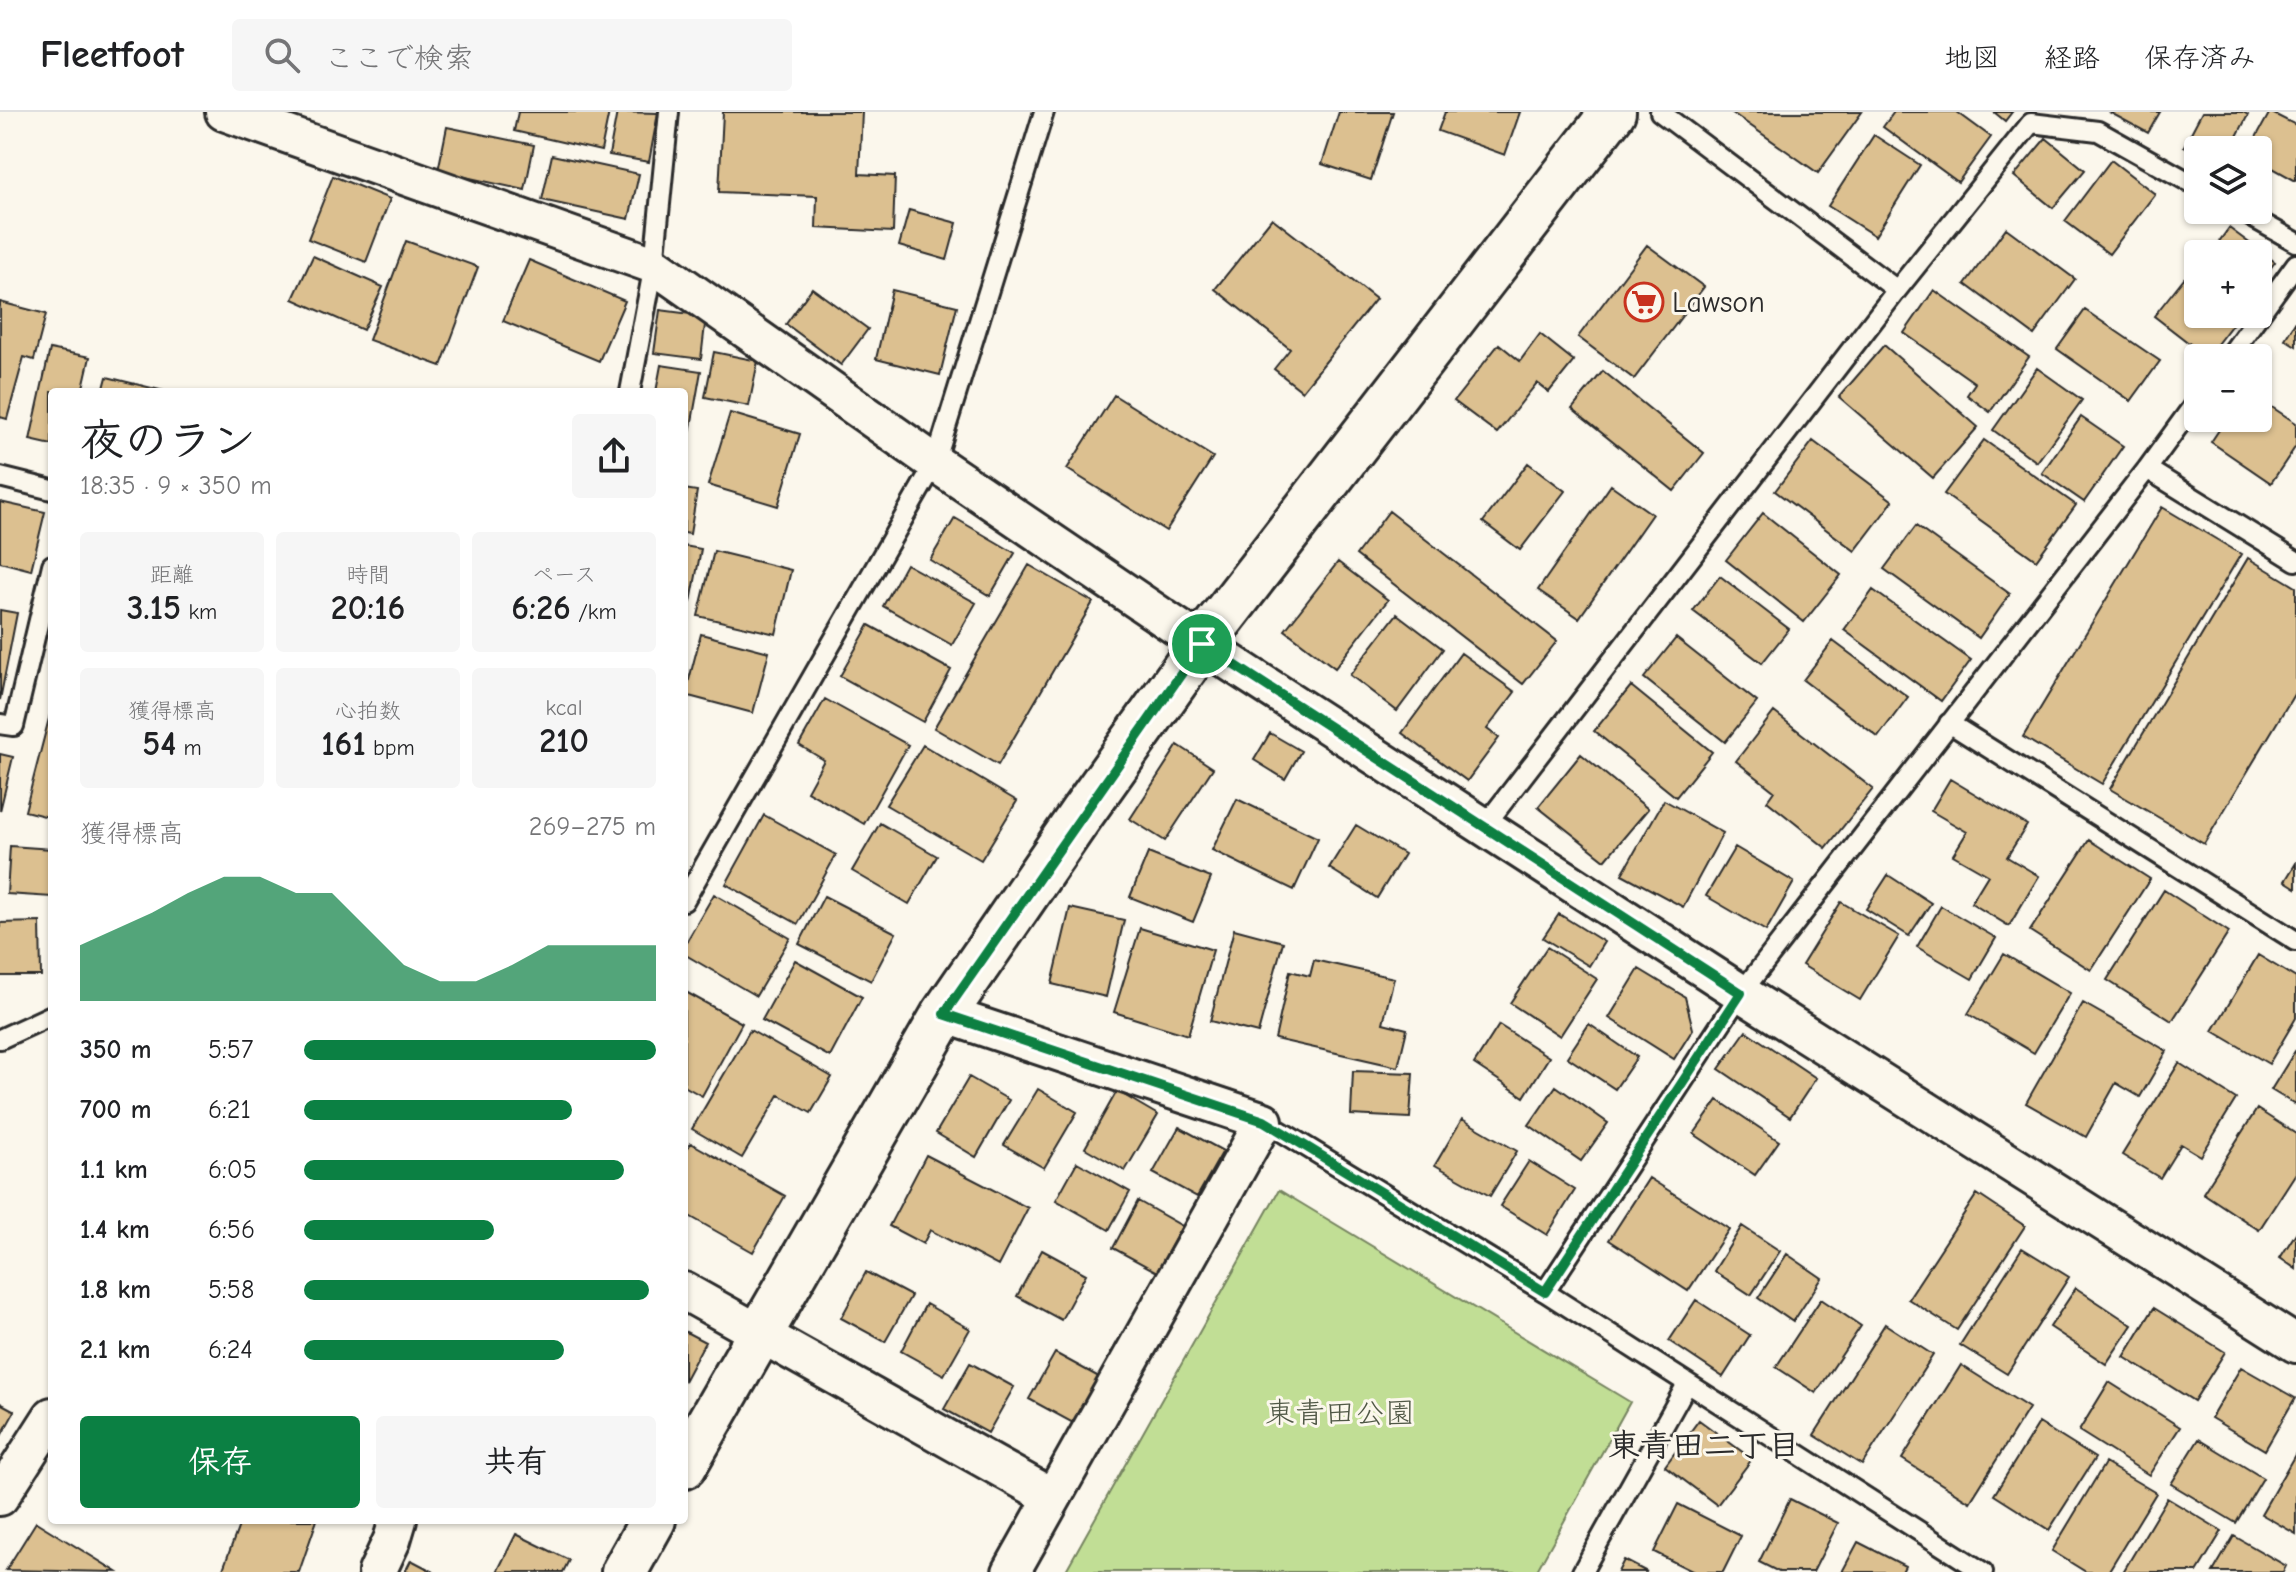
<!DOCTYPE html>
<html lang="ja">
<head>
<meta charset="utf-8">
<style>
  :root { --surface:#fff; --page:#f6f6f6; --text:#202124; --muted:#757577; --line:#e0e0e0; --accent:#0b8043 }
  body { margin:0; font-family:"Comic Neue","Klee One",sans-serif; background:var(--page); color:var(--text); height:100vh; display:flex; flex-direction:column; font-size:30px; white-space:nowrap }
  * { box-sizing:border-box; margin:0 }
  p { font-size:26px; color:var(--muted) }
  .icon { flex:none; width:44px; height:44px; fill:none; stroke:currentColor; stroke-width:2; stroke-linecap:round; stroke-linejoin:round }
  .map { position:relative; flex:1; overflow:hidden }
  .drawer { position:absolute; left:48px; top:276px; width:640px; height:1136px; display:flex; flex-direction:column; background:var(--surface); border-radius:8px; box-shadow:0 2px 6px #0004 }
  .drawer>* { flex:none }
  .fabs { position:absolute; left:2184px; top:24px; display:grid; gap:16px }
  .fabs a { display:grid; place-items:center; width:88px; height:88px; border-radius:8px; background:var(--surface); box-shadow:0 2px 6px #0004; font-size:40px }
  .pin { position:absolute; display:grid; place-items:center; width:68px; height:68px; color:#fff; margin:-34px; border:4px solid #fff; border-radius:50%; box-shadow:0 2px 8px #0007 }
  .round { display:grid; place-items:center; flex:none; width:84px; height:84px; border-radius:8px; background:var(--page) }
  .overview { display:flex; align-items:center; justify-content:space-between; height:136px; padding:0 32px }
  h1 { font-size:44px; font-weight:800; line-height:60px }
  .metrics { display:grid; grid-template-columns:repeat(3,1fr); gap:12px; height:136px; padding:8px 32px }
  .metrics div { display:grid; align-content:center; border-radius:8px; background:var(--page); text-align:center }
  .metrics b { font-size:34px; font-weight:800 }
  .metrics small { font-size:22px; font-weight:400 }
  .metrics p { font-size:22px }
  .chart { height:224px; padding:16px 32px }
  .chart p { display:flex; justify-content:space-between }
  .chart svg { width:100%; height:144px; margin-top:8px; fill:var(--accent); opacity:.7 }
  .button { display:flex; gap:16px; margin-top:auto; padding:16px 32px }
  .button a { flex:1; height:92px; border-radius:8px; background:var(--accent); color:#fff; font-size:32px; font-weight:800; line-height:92px; text-align:center }
  .button a+a { background:var(--page); color:var(--text) }
  ul { padding:0 32px; list-style:none; font-size:26px }
  li { display:grid; grid-template-columns:128px 96px 1fr; align-items:center; height:60px }
  li i { height:20px; border-radius:10px; background:var(--accent) }
  header { display:flex; align-items:center; gap:48px; box-sizing:border-box; height:112px; padding:0 40px; background:var(--surface); border-bottom:2px solid var(--line) }
  header strong { font-size:38px }
  nav { display:flex; gap:44px; margin-inline-start:auto; font-size:28px }
  .search { width:560px; height:72px; background:var(--page); display:flex; align-items:center; gap:20px; box-sizing:border-box; padding:0 28px; border-radius:8px; color:var(--muted); font-size:30px }
  .map>svg:first-child { display:block }
  .green { fill:#c1de95; stroke:#768460; stroke-width:2 }
  .building { fill:#dcc090; stroke:#2b2b2b; stroke-width:2 }
  .lines { fill:none; stroke-linecap:round; stroke-linejoin:round }
  .service-casing { stroke:#2b2b2b; stroke-width:24 }
  .minor-casing { stroke:#2b2b2b; stroke-width:42 }
  .tertiary-casing { stroke:#2b2b2b; stroke-width:50 }
  .service { stroke:#fbf7ec; stroke-width:18 }
  .minor { stroke:#fbf7ec; stroke-width:36 }
  .tertiary { stroke:#fbf7ec; stroke-width:44 }
  .route-casing { stroke:#fff; stroke-width:16 }
  .route { stroke:#0b8043; stroke-width:10 }
  .labels { text-anchor:middle; dominant-baseline:central; stroke-width:6; stroke-linejoin:round; paint-order:stroke }
  .poi-label { font-size:30px; fill:#2b2b2b; stroke:#fbf7ec; text-anchor:start }
  .park-label { font-size:30px; fill:#505846; stroke:#fbf7ec }
  .neighbourhood-label { font-size:32px; font-weight:bold; fill:#2b2b2b; stroke:#fbf7ec }
</style>
</head>
<body>
<header>
<strong>Fleetfoot</strong>
<div class="search"><svg class="icon" aria-label="search" viewBox="0 0 24 24"><circle cx="10" cy="10" r="6"/><path d="M15 15l6 6"/></svg>ここで検索</div>
<nav><a>地図</a><a>経路</a><a>保存済み</a></nav>
</header>
<div class="map">
<svg width="2296" height="1460" viewBox="0 0 2296 1460">
  <rect width="100%" height="100%" fill="#fbf7ec"/>
  <filter id="ink" filterUnits="userSpaceOnUse"><feTurbulence type="fractalNoise" baseFrequency=".0125" numOctaves="2"/><feDisplacementMap in="SourceGraphic" scale="16" xChannelSelector="R" yChannelSelector="G"/><feConvolveMatrix kernelMatrix="1 2 1 2 8 2 1 2 1" color-interpolation-filters="sRGB"/></filter>
  <g filter="url(#ink)">
    <!-- green -->
    <path class="green" d="M 1279,1078 L 1630,1290 L 1536,1460 L 1065,1460 Z"/>
    <!-- building -->
    <path class="building" d="M 518,0 L 609,0 L 601,39 L 514,19 Z
      M 617,0 L 658,1 L 649,50 L 609,43 Z
      M 723,0 L 862,0 L 859,62 L 895,64 L 893,120 L 816,116 L 817,84 L 719,80 Z
      M 1339,0 L 1393,0 L 1371,68 L 1322,52 Z
      M 1445,0 L 1520,0 L 1505,43 L 1438,19 Z
      M 1731,0 L 1862,0 L 1818,61 Z
      M 1894,0 L 1957,0 L 1991,25 L 1958,70 L 1883,15 Z
      M 1994,0 L 2012,0 L 2005,9 Z
      M 2109,0 L 2160,0 L 2148,21 Z
      M 2202,0 L 2243,0 L 2248,3 L 2230,38 L 2198,38 L 2198,41 L 2184,34 Z
      M 2270,0 L 2296,13 L 2296,69 L 2258,48 L 2258,38 L 2249,38 Z
      M 447,15 L 534,33 L 525,78 L 438,59 Z
      M 1874,23 L 1920,53 L 1875,124 L 1828,94 Z
      M 2046,26 L 2085,58 L 2053,96 L 2014,64 Z
      M 552,43 L 639,62 L 629,107 L 542,88 Z
      M 2111,48 L 2155,82 L 2109,142 L 2065,109 Z
      M 333,64 L 390,87 L 366,150 L 308,127 Z
      M 909,98 L 957,111 L 947,148 L 899,134 Z
      M 1272,106 L 1376,187 L 1302,279 L 1274,257 L 1290,237 L 1215,177 Z
      M 2006,116 L 2075,167 L 2034,223 L 1965,172 Z
      M 2229,116 L 2275,150 L 2258,173 L 2258,142 L 2210,142 Z
      M 406,129 L 478,155 L 441,254 L 369,228 Z
      M 1647,133 L 1704,175 L 1634,267 L 1578,225 Z
      M 313,144 L 383,175 L 363,218 L 293,187 Z
      M 529,148 L 625,189 L 599,249 L 503,209 Z
      M 2184,166 L 2198,176 L 2198,202 L 2231,202 L 2237,206 L 2207,245 L 2154,204 Z
      M 812,176 L 868,217 L 841,253 L 786,212 Z
      M 892,178 L 957,194 L 940,263 L 876,247 Z
      M 1934,178 L 2029,245 L 1990,300 L 1967,283 L 1975,271 L 1904,221 Z
      M 0,190 L 46,202 L 34,248 L 24,245 L 7,307 L 0,305 Z
      M 660,198 L 706,204 L 701,247 L 654,241 Z
      M 2085,198 L 2160,249 L 2131,289 L 2057,237 Z
      M 2296,209 L 2296,234 L 2285,227 Z
      M 1540,222 L 1574,249 L 1549,280 L 1537,271 L 1497,321 L 1454,289 L 1499,232 L 1520,249 Z
      M 1884,233 L 1978,315 L 1933,366 L 1839,285 Z
      M 50,237 L 90,245 L 82,280 L 52,280 L 52,333 L 30,328 Z
      M 714,240 L 758,249 L 749,294 L 705,285 Z
      M 661,253 L 701,259 L 688,332 L 684,331 L 684,280 L 656,280 Z
      M 2037,256 L 2082,288 L 2037,350 L 1993,318 Z
      M 1603,259 L 1704,341 L 1674,379 L 1572,297 Z
      M 107,265 L 168,280 L 103,280 Z
      M 1114,283 L 1213,345 L 1166,419 L 1067,357 Z
      M 2258,286 L 2296,311 L 2296,334 L 2271,371 L 2211,330 L 2227,306 L 2258,306 Z
      M 730,301 L 800,322 L 778,394 L 708,373 Z
      M 2081,305 L 2123,334 L 2084,390 L 2042,361 Z
      M 1984,328 L 2076,393 L 2036,448 L 1944,382 Z
      M 1813,329 L 1893,389 L 1855,439 L 1775,379 Z
      M 1528,351 L 1565,379 L 1520,438 L 1483,410 Z
      M 1611,373 L 1652,402 L 1579,506 L 1538,478 Z
      M 684,377 L 697,379 L 690,422 L 684,421 Z
      M 0,390 L 45,400 L 31,458 L 0,450 Z
      M 2162,395 L 2241,442 L 2102,672 L 2023,625 Z
      M 1389,399 L 1557,529 L 1523,572 L 1356,443 Z
      M 1763,401 L 1841,463 L 1804,510 L 1726,448 Z
      M 955,406 L 1015,441 L 990,484 L 930,448 Z
      M 1916,414 L 2010,482 L 1979,526 L 1884,457 Z
      M 684,434 L 701,437 L 691,490 L 684,488 Z
      M 714,439 L 791,458 L 776,522 L 698,504 Z
      M 2248,446 L 2296,475 L 2296,579 L 2204,732 L 2110,677 Z
      M 1338,450 L 1388,488 L 1335,556 L 1285,518 Z
      M 906,452 L 976,491 L 952,533 L 883,494 Z
      M 1029,453 L 1093,490 L 998,653 L 934,616 Z
      M 1720,464 L 1789,517 L 1762,551 L 1693,499 Z
      M 1873,478 L 1971,548 L 1941,589 L 1844,518 Z
      M 0,498 L 17,501 L 0,588 Z
      M 1397,502 L 1443,537 L 1397,599 L 1350,563 Z
      M 869,513 L 951,558 L 923,610 L 840,564 Z
      M 701,522 L 769,540 L 753,601 L 685,583 Z
      M 1676,526 L 1757,590 L 1725,630 L 1644,566 Z
      M 1833,529 L 1908,585 L 1878,625 L 1803,568 Z
      M 1461,541 L 1515,580 L 1487,617 L 1499,626 L 1467,669 L 1402,621 Z
      M 1631,574 L 1712,640 L 1676,685 L 1594,619 Z
      M 825,587 L 908,633 L 864,712 L 807,679 L 824,648 L 799,633 Z
      M 52,595 L 52,706 L 25,699 Z
      M 1774,600 L 1873,677 L 1826,736 L 1767,689 L 1774,679 L 1736,649 Z
      M 1270,621 L 1301,639 L 1285,667 L 1254,648 Z
      M 923,633 L 1017,689 L 981,748 L 886,693 Z
      M 1178,633 L 1213,656 L 1165,729 L 1130,707 Z
      M 0,642 L 13,645 L 0,699 Z
      M 1581,642 L 1648,697 L 1605,748 L 1538,695 Z
      M 1950,667 L 2027,713 L 2007,745 L 2039,764 L 2009,814 L 1971,791 L 1988,763 L 1953,743 L 1967,720 L 1931,699 Z
      M 1237,687 L 1318,726 L 1294,778 L 1212,738 Z
      M 1664,688 L 1723,721 L 1683,795 L 1622,762 Z
      M 764,703 L 836,743 L 798,812 L 726,772 Z
      M 880,711 L 937,744 L 909,792 L 852,759 Z
      M 1356,713 L 1404,742 L 1377,786 L 1329,756 Z
      M 2089,728 L 2150,767 L 2091,858 L 2030,819 Z
      M 10,734 L 52,737 L 52,785 L 7,782 Z
      M 1735,735 L 1794,770 L 1766,819 L 1706,784 Z
      M 1148,741 L 1211,766 L 1193,810 L 1130,785 Z
      M 2296,751 L 2296,776 L 2285,769 Z
      M 1888,763 L 1931,791 L 1909,824 L 1866,797 Z
      M 2164,778 L 2229,820 L 2172,909 L 2107,868 Z
      M 714,782 L 790,826 L 756,884 L 684,842 L 684,834 Z
      M 824,784 L 896,821 L 871,869 L 799,832 Z
      M 1841,790 L 1899,824 L 1860,888 L 1802,853 Z
      M 1941,794 L 1996,826 L 1972,867 L 1917,835 Z
      M 1070,796 L 1124,808 L 1106,885 L 1052,872 Z
      M 1559,802 L 1604,830 L 1589,854 L 1543,826 Z
      M 40,810 L 41,864 L 0,864 L 0,811 Z
      M 1140,816 L 1213,838 L 1188,923 L 1114,900 Z
      M 1234,817 L 1283,830 L 1258,921 L 1210,909 Z
      M 1547,835 L 1597,867 L 1560,924 L 1510,891 Z
      M 2004,842 L 2070,881 L 2034,941 L 1968,902 Z
      M 2258,843 L 2296,866 L 2296,906 L 2269,952 L 2213,919 Z
      M 795,848 L 862,885 L 830,945 L 762,908 Z
      M 1314,848 L 1394,866 L 1383,911 L 1407,917 L 1398,955 L 1275,927 L 1290,859 L 1310,864 Z
      M 1639,857 L 1685,885 L 1693,917 L 1674,947 L 1609,906 Z
      M 684,879 L 742,911 L 702,984 L 684,974 Z
      M 2083,891 L 2167,939 L 2140,985 L 2116,971 L 2086,1025 L 2026,991 Z
      M 1589,912 L 1637,945 L 1615,977 L 1567,945 Z
      M 1499,913 L 1549,945 L 1524,985 L 1474,952 Z
      M 750,918 L 832,965 L 811,1001 L 779,983 L 742,1046 L 692,1017 Z
      M 1746,919 L 1816,966 L 1790,1005 L 1719,957 Z
      M 2295,939 L 2296,940 L 2296,993 L 2271,978 Z
      M 2179,951 L 2236,987 L 2201,1044 L 2181,1032 L 2160,1066 L 2122,1043 Z
      M 1353,959 L 1413,961 L 1410,1006 L 1351,1003 Z
      M 969,965 L 1009,988 L 976,1045 L 936,1021 Z
      M 1556,974 L 1608,1011 L 1581,1049 L 1529,1013 Z
      M 1038,977 L 1077,1000 L 1044,1056 L 1004,1033 Z
      M 1117,979 L 1158,1003 L 1125,1059 L 1085,1036 Z
      M 1718,988 L 1779,1029 L 1755,1063 L 1694,1022 Z
      M 2257,997 L 2296,1022 L 2296,1061 L 2259,1118 L 2203,1081 Z
      M 1462,1007 L 1517,1039 L 1490,1084 L 1435,1053 Z
      M 1179,1015 L 1223,1039 L 1197,1085 L 1153,1061 Z
      M 691,1031 L 785,1084 L 753,1140 L 684,1101 L 684,1042 Z
      M 926,1043 L 1028,1096 L 998,1154 L 930,1118 L 923,1132 L 889,1114 Z
      M 1529,1049 L 1575,1078 L 1547,1123 L 1500,1094 Z
      M 1077,1050 L 1130,1080 L 1109,1118 L 1056,1088 Z
      M 1649,1066 L 1729,1117 L 1688,1179 L 1609,1128 Z
      M 1977,1082 L 2025,1114 L 1957,1218 L 1908,1187 Z
      M 1138,1089 L 1182,1114 L 1157,1160 L 1113,1136 Z
      M 1742,1114 L 1780,1139 L 1751,1183 L 1714,1159 Z
      M 2296,1121 L 2296,1157 L 2280,1146 Z
      M 2022,1136 L 2069,1165 L 2007,1262 L 1960,1233 Z
      M 1042,1138 L 1086,1162 L 1061,1208 L 1017,1184 Z
      M 1787,1142 L 1822,1166 L 1793,1210 L 1758,1186 Z
      M 866,1160 L 911,1184 L 885,1230 L 841,1206 Z
      M 2076,1176 L 2132,1213 L 2106,1252 L 2050,1215 Z
      M 1821,1187 L 1861,1214 L 1816,1281 L 1776,1255 Z
      M 1696,1188 L 1750,1223 L 1723,1265 L 1669,1229 Z
      M 926,1192 L 970,1217 L 944,1263 L 901,1239 Z
      M 2154,1196 L 2225,1240 L 2194,1289 L 2124,1245 Z
      M 1885,1212 L 1933,1243 L 1862,1353 L 1814,1323 Z
      M 684,1219 L 705,1230 L 684,1269 Z
      M 1055,1241 L 1099,1265 L 1073,1311 L 1029,1287 Z
      M 970,1251 L 1014,1275 L 988,1321 L 944,1297 Z
      M 1961,1253 L 2029,1296 L 1970,1390 L 1902,1347 Z
      M 2241,1255 L 2295,1286 L 2265,1338 L 2211,1306 Z
      M 2109,1270 L 2180,1315 L 2149,1363 L 2079,1319 Z
      M 0,1291 L 15,1299 L 0,1326 Z
      M 1699,1308 L 1752,1347 L 1717,1393 L 1665,1354 Z
      M 2039,1311 L 2095,1346 L 2049,1418 L 1994,1383 Z
      M 2199,1327 L 2263,1366 L 2236,1411 L 2171,1372 Z
      M 2296,1341 L 2296,1422 L 2261,1402 Z
      M 2105,1351 L 2156,1381 L 2108,1460 L 2086,1460 L 2052,1439 Z
      M 2167,1386 L 2222,1419 L 2197,1460 L 2123,1460 Z
      M 1790,1387 L 1838,1411 L 1813,1460 L 1779,1460 L 1759,1450 Z
      M 1678,1392 L 1741,1424 L 1723,1460 L 1694,1460 L 1654,1440 Z
      M 241,1408 L 317,1408 L 299,1460 L 222,1460 Z
      M 36,1410 L 117,1460 L 6,1458 Z
      M 516,1422 L 569,1448 L 563,1460 L 497,1460 Z
      M 2234,1424 L 2286,1454 L 2283,1460 L 2213,1460 Z
      M 1858,1430 L 1905,1454 L 1902,1460 L 1842,1460 Z
      M 411,1448 L 434,1460 L 405,1460 Z
      M 1624,1448 L 1647,1460 L 1618,1460 Z"/>
    <g class="lines">
      <defs>
        <path id="service" d="M 1660,0 L 1897,178
          M 2239,98 L 2296,130
          M 2228,246 L 2296,152
          M 630,280 L 654,153 L 669,0
          M 2147,357 L 2296,449
          M 0,365 L 52,378
          M 1949,611 L 2296,829
          M 0,612 L 14,614 L 52,453
          M 1483,716 L 1897,178 L 2031,11 L 2098,19 L 2198,75
          M 684,789 L 935,351 L 1044,0
          M 0,927 L 52,903
          M 1264,1009 L 1545,1180 L 1983,1460
          M 1545,1180 L 1741,881 L 2147,357 L 2198,287
          M 1582,1460 L 1687,1272"/>
        <path id="minor" d="M 224,0 L 654,153 L 935,351 L 1202,532 L 1741,881 L 2296,1232
          M 944,902 L 1264,1009 L 1011,1460
          M 684,1179 L 1052,1385
          M 0,1385 L 52,1304
          M 377,1460 L 392,1428 L 398,1408"/>
        <path id="tertiary" d="M 684,1354 L 944,902 L 1082,701 L 1202,532 L 1613,0
          M 624,1460 L 653,1408"/>
      </defs>
      <!-- service casing -->
      <use href="#service" class="service-casing"/>
      <!-- minor casing -->
      <use href="#minor" class="minor-casing"/>
      <!-- tertiary casing -->
      <use href="#tertiary" class="tertiary-casing"/>
      <!-- service -->
      <use href="#service" class="service"/>
      <!-- minor -->
      <use href="#minor" class="minor"/>
      <!-- tertiary -->
      <use href="#tertiary" class="tertiary"/>
    </g>
  </g>
  <g class="lines" filter="url(#ink)">
    <defs>
      <path id="route" d="M 1202,532 L 1741,881 L 1545,1180 L 1264,1009 L 944,902 Z"/>
    </defs>
    <!-- route casing -->
    <use href="#route" class="route-casing"/>
    <!-- route -->
    <use href="#route" class="route"/>
  </g>
  <!-- icons -->
  <defs>
    <symbol id="supermarket-ring" viewBox="-11 -11 22 22"><circle r="9.5" fill="#fbf7ec" stroke="#c8321e" stroke-width="1.5"/><path d="M-6-5.5h2.5l.6 2H6L4.5 2H-2.5L-4.4-4H-6ZM-1.5 3.2a1.3 1.3 0 1 0 .1 0ZM3 3.2a1.3 1.3 0 1 0 .1 0Z" fill="#c8321e"/></symbol>
  </defs>
  <g fill-rule="evenodd">
    <use href="#supermarket-ring" x="1622" y="168" width="44" height="44"/>
  </g>
  <g class="labels">
    <!-- poi labels -->
    <g class="poi-label">
      <text x="1672" y="190">Lawson</text>
    </g>
    <!-- park labels -->
    <g class="park-label">
      <text x="1340" y="1301">東青田公園</text>
    </g>
    <!-- neighbourhood labels -->
    <g class="neighbourhood-label">
      <text x="1704" y="1333">東青田二丁目</text>
    </g>
  </g>
</svg>
<div class="fabs">
<a><svg class="icon" aria-label="layers" viewBox="0 0 24 24"><path d="M12 4l9 5-9 5-9-5zM3 14l9 5 9-5"/></svg></a>
<a>+</a>
<a>−</a>
</div>
<div class="pin" style="left:1202px;top:532px;background:#1e9e55"><svg class="icon" aria-label="arrive" viewBox="0 0 24 24"><path d="M6 21V4h12l-3 4 3 4H6"/></svg></div>
<section class="drawer">
<div class="overview"><div><h1>夜のラン</h1><p>18:35 · 9 × 350 m</p></div><a class="round"><svg class="icon" aria-label="share" viewBox="0 0 24 24"><path d="M12 15V3M7 8l5-5 5 5M5 13v7h14v-7"/></svg></a></div>
<div class="metrics">
<div><p>距離</p><b>3.15<small> km</small></b></div>
<div><p>時間</p><b>20:16</b></div>
<div><p>ペース</p><b>6:26<small> /km</small></b></div>
</div>
<div class="metrics">
<div><p>獲得標高</p><b>54<small> m</small></b></div>
<div><p>心拍数</p><b>161<small> bpm</small></b></div>
<div><p>kcal</p><b>210</b></div>
</div>
<div class="chart"><p><span>獲得標高</span>269–275 m</p>
<svg viewBox="0 0 160 44" preserveAspectRatio="none"><path d="M0 44V27L10 22L20 17L30 11L40 6L50 6L60 11L70 11L80 22L90 33L100 38L110 38L120 33L130 27L140 27L150 27L160 27V44z"/></svg>
</div>
<ul>
<li><b>350 m</b>5:57<i style="width:100%"></i></li>
<li><b>700 m</b>6:21<i style="width:76%"></i></li>
<li><b>1.1 km</b>6:05<i style="width:91%"></i></li>
<li><b>1.4 km</b>6:56<i style="width:54%"></i></li>
<li><b>1.8 km</b>5:58<i style="width:98%"></i></li>
<li><b>2.1 km</b>6:24<i style="width:74%"></i></li>
</ul>
<div class="button"><a>保存</a><a>共有</a></div>
</section>
</div>
</body>
</html>
